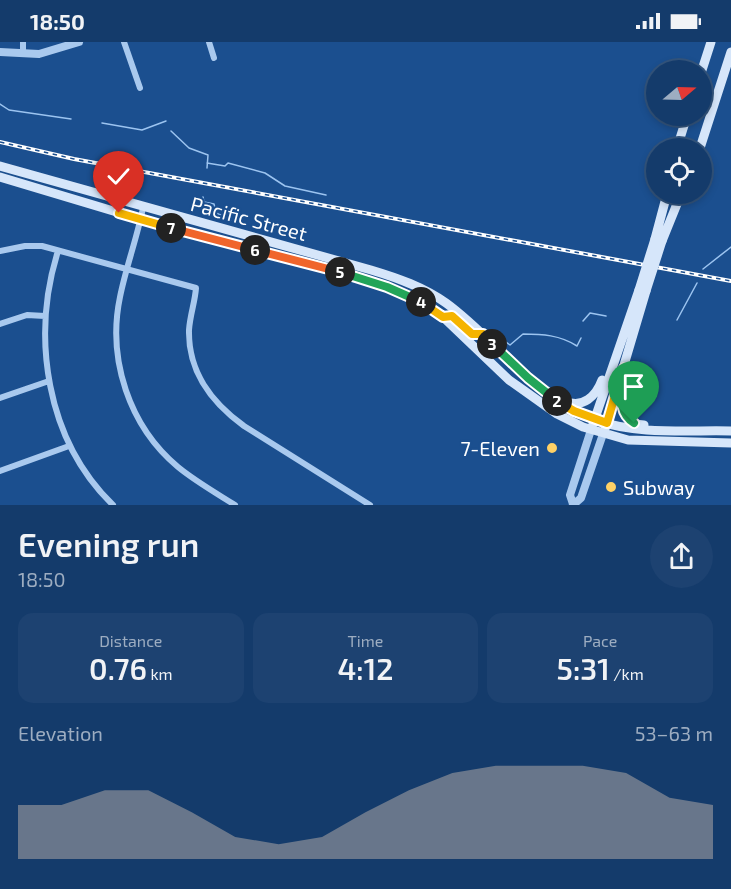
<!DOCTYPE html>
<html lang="en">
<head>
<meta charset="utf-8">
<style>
  :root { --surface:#143b6b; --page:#1d4271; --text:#f1f3f6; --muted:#9dadc1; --line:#33557e; --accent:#8c9099 }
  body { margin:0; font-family:"Exo 2",sans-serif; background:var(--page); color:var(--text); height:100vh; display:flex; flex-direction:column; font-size:22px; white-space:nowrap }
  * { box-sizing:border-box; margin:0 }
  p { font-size:20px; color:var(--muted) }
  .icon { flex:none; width:33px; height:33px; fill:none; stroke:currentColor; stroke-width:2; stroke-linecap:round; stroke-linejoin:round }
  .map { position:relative; height:463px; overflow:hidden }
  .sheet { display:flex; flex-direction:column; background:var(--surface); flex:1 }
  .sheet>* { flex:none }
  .needle { width:39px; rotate:71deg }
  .tools { position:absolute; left:646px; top:18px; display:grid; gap:12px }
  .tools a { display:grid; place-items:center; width:66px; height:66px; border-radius:50%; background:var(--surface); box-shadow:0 3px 9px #0003,0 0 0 2px var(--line); font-size:30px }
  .pin { position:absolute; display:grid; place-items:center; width:51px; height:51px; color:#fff; margin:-62px -26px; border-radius:50% 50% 50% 0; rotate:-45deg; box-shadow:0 0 6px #0007 }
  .pin .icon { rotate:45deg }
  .km { position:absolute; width:30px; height:30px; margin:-15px; border-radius:50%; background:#222; color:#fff; font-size:16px; line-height:30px; text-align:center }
  .round { display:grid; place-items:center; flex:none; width:63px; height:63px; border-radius:32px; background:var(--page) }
  .summary { display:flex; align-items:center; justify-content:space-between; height:102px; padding:0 18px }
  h1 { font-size:33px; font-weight:600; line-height:45px }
  .figures { display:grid; grid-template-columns:repeat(3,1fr); gap:9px; height:102px; padding:6px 18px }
  .figures div { display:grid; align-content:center; border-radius:15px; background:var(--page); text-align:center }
  .figures b { font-size:30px; font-weight:600 }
  .figures small { font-size:16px; font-weight:400 }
  .figures p { font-size:16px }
  .chart { height:168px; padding:12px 18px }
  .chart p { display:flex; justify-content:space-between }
  .chart svg { width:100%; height:108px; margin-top:6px; fill:var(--accent); opacity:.7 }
  .status { display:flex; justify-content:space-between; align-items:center; height:42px; padding:0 30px; background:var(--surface); direction:ltr }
  .status svg { height:16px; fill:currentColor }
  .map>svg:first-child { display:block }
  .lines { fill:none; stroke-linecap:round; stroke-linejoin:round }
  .stream { stroke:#9cc4f0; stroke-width:1.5 }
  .minor { stroke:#a9c9ee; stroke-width:6 }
  .tertiary { stroke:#a9c9ee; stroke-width:8 }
  .secondary { stroke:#d6e6fa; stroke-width:9 }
  .rail-casing { stroke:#fff; stroke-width:4 }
  .rail { stroke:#1b4f8f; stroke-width:1.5; stroke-dasharray:4.5; stroke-linecap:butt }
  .secondary-bridge { stroke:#d6e6fa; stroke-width:9 }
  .split-1-casing { stroke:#fff; stroke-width:12 }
  .split-2-casing { stroke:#fff; stroke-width:12 }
  .split-3-casing { stroke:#fff; stroke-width:12 }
  .split-4-casing { stroke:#fff; stroke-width:12 }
  .split-5-casing { stroke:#fff; stroke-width:12 }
  .split-6-casing { stroke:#fff; stroke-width:12 }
  .split-7-casing { stroke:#fff; stroke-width:12 }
  .split-8-casing { stroke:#fff; stroke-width:12 }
  .split-1 { stroke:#22a559; stroke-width:8 }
  .split-2 { stroke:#f5b400; stroke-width:8 }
  .split-3 { stroke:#22a559; stroke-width:8 }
  .split-4 { stroke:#f5b400; stroke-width:8 }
  .split-5 { stroke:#22a559; stroke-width:8 }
  .split-6 { stroke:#f0652b; stroke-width:8 }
  .split-7 { stroke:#f0652b; stroke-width:8 }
  .split-8 { stroke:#f5b400; stroke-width:8 }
  .poi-dot { fill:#ffd166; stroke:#1b4f8f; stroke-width:2 }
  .labels { text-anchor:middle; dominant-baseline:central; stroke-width:4.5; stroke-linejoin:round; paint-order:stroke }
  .street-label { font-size:20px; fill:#fff; stroke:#1b4f8f }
  .poi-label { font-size:20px; fill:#fff; stroke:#1b4f8f; text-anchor:end }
</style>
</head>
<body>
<div class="status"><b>18:50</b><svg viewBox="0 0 49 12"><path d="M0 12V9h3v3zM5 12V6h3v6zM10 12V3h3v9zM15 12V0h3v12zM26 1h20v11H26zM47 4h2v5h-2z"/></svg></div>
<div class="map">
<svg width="731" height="463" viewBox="0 0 731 463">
  <rect width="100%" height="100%" fill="#1b4f8f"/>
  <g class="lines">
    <!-- stream -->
    <path class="stream" d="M 0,62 L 9,68 L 71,77
      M 102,81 L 142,88 L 166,79
      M 171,89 L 189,106 L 208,113 L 207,126
      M 207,121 L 225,124 L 228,121 L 265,131 L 285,144 L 326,153
      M 203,155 L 204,160 L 214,162 L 216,171 L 231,178
      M 703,227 L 731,205
      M 677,278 L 697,241
      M 583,279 L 590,271 L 606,274
      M 500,296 L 510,303 L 523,292 C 542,292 560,293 577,304 L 581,296"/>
    <!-- minor -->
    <path class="minor" d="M 124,0 L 140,46
      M 209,0 L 214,16
      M 23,11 L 23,0
      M 143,166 C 137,196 126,225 120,255 C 107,317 129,384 178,425 C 195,439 216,451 235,463
      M 0,209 L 25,204 L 42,204 L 196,246 C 195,260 190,273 189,288 C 188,330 211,360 244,384 L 370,463
      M 58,209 C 31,295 46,398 113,463
      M 0,282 L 27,273 L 45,274
      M 0,356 L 49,339
      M 0,429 L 69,404"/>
    <!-- tertiary -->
    <path class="tertiary" d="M 0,10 L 39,12 L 79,0
      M 573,462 L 570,453 L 591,388
      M 573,463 L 581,456 L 603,392"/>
    <!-- secondary -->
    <path class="secondary" d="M 702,28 L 711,0
      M 677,106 L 687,74
      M 700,106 L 731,10
      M 0,124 L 371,228 C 398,236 423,245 446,261 C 497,298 533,356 595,378 C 638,393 687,388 731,389
      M 0,135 L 150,180 L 336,229 L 402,251 L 443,275 L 509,338 L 557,372 L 583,385 L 628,398 L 731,401
      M 655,197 L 667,152
      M 662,199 L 681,152
      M 624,344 C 619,363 622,381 644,383
      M 565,359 C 583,367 596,354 602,338
      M 593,382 L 639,248
      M 605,387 L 646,249"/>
    <defs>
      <path id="rail" d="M 0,100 L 74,117 L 731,239"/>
    </defs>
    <!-- rail casing -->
    <use href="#rail" class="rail-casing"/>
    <!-- rail -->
    <use href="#rail" class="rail"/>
    <!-- secondary-bridge -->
    <path class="secondary-bridge" d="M 639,248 L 655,197
      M 646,249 L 662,199"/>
  </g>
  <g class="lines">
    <defs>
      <path id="split-1" d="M 616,350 L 624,326 C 627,346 613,367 634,381"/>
      <path id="split-2" d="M 557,359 L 574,369 L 607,381 L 616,350"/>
      <path id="split-3" d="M 492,302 L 528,336 L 557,359"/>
      <path id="split-4" d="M 421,260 L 443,275 L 452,274 L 472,292 L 483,292 L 492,302"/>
      <path id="split-5" d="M 340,230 L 387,245 L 421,260"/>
      <path id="split-6" d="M 255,208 L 340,230"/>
      <path id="split-7" d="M 171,186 L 255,208"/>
      <path id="split-8" d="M 119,171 L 171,186"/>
    </defs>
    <!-- split-1 casing -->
    <use href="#split-1" class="split-1-casing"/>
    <!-- split-2 casing -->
    <use href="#split-2" class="split-2-casing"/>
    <!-- split-3 casing -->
    <use href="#split-3" class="split-3-casing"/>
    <!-- split-4 casing -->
    <use href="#split-4" class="split-4-casing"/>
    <!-- split-5 casing -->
    <use href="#split-5" class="split-5-casing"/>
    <!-- split-6 casing -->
    <use href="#split-6" class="split-6-casing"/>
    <!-- split-7 casing -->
    <use href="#split-7" class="split-7-casing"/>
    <!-- split-8 casing -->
    <use href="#split-8" class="split-8-casing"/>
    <!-- split-1 -->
    <use href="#split-1" class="split-1"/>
    <!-- split-2 -->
    <use href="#split-2" class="split-2"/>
    <!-- split-3 -->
    <use href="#split-3" class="split-3"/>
    <!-- split-4 -->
    <use href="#split-4" class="split-4"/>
    <!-- split-5 -->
    <use href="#split-5" class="split-5"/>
    <!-- split-6 -->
    <use href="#split-6" class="split-6"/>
    <!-- split-7 -->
    <use href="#split-7" class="split-7"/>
    <!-- split-8 -->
    <use href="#split-8" class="split-8"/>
  </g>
  <!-- markers -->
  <g class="poi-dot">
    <circle cx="552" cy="406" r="6"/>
    <circle cx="611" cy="445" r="6"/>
  </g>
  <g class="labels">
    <!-- street labels -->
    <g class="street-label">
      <text transform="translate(249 176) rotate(15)">Pacific Street</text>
    </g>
    <!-- poi labels -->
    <g class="poi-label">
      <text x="540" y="406">7-Eleven</text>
      <text x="623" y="445" text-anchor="start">Subway</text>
    </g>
  </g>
</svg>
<div class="tools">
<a><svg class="needle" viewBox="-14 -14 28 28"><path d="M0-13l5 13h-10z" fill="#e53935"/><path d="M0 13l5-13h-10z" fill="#9dadc1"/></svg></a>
<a><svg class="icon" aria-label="locate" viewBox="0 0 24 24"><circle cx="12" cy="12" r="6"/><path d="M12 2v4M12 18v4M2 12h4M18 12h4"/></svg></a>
</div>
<div class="pin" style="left:634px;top:381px;background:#1e9e55"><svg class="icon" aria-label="arrive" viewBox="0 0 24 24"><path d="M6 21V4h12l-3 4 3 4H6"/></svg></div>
<div class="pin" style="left:119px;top:171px;background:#d93025"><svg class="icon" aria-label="check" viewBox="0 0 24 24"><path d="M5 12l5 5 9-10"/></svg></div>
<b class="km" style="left:557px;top:359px">2</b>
<b class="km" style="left:492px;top:302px">3</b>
<b class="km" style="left:421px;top:260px">4</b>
<b class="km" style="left:340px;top:230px">5</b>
<b class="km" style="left:255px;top:208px">6</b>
<b class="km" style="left:171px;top:186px">7</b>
</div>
<section class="sheet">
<div class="summary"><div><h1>Evening run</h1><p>18:50</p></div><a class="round"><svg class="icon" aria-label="share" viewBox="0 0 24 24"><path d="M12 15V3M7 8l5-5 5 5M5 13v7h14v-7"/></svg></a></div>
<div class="figures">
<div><p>Distance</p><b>0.76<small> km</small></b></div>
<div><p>Time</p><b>4:12</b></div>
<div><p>Pace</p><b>5:31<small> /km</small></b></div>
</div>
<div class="chart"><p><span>Elevation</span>53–63 m</p>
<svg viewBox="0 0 160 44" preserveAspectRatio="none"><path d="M0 44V22L10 22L20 16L30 16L40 25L50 35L60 38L70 35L80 25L90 16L100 9L110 6L120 6L130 6L140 9L150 19L160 22V44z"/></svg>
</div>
</section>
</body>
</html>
